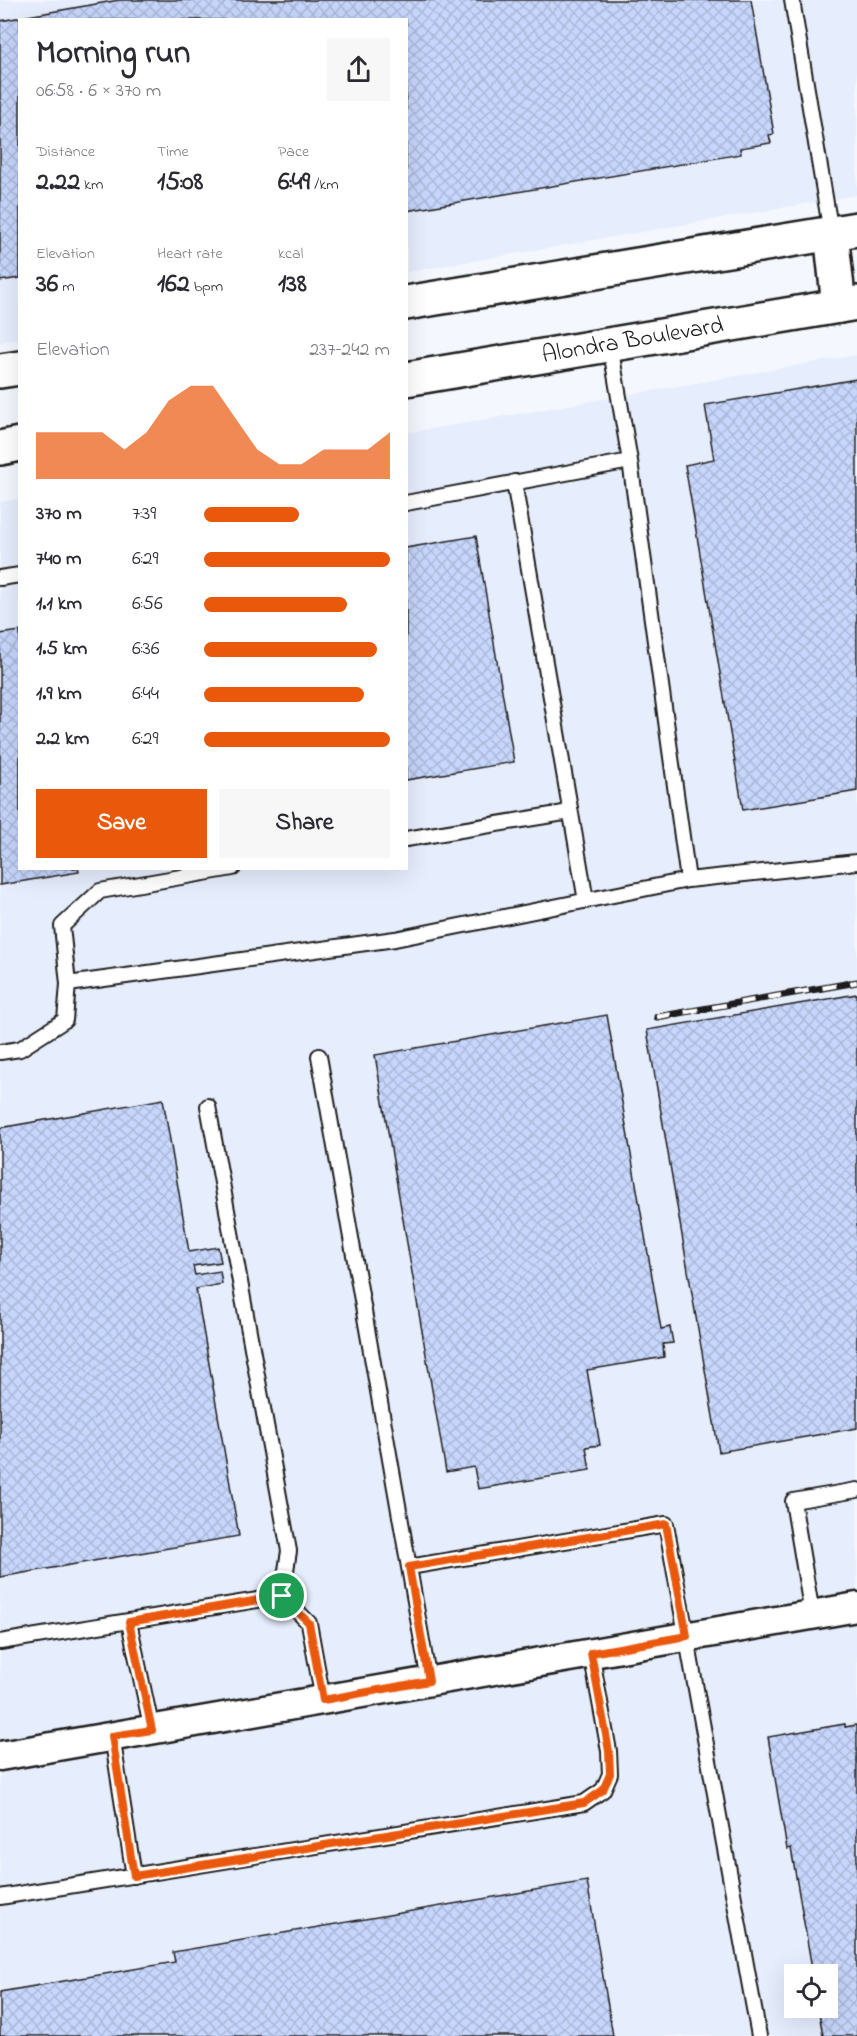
<!DOCTYPE html>
<html lang="en">
<head>
<meta charset="utf-8">
<style>
  :root { --surface:#fff; --page:#f7f7f7; --text:#2b2b33; --muted:#7c7c81; --accent:#ea580c }
  body { margin:0; font-family:"Indie Flower",sans-serif; background:var(--page); color:var(--text); height:100vh; display:flex; flex-direction:column; font-size:22px; white-space:nowrap }
  * { box-sizing:border-box; margin:0 }
  p { font-size:20px; color:var(--muted) }
  .icon { flex:none; width:33px; height:33px; fill:none; stroke:currentColor; stroke-width:2; stroke-linecap:round; stroke-linejoin:round }
  .map { position:relative; flex:1; overflow:hidden }
  .panel { position:absolute; left:18px; top:18px; width:390px; height:852px; display:flex; flex-direction:column; background:var(--surface); border-radius:0px; box-shadow:0 6px 24px #0002 }
  .panel>* { flex:none }
  .controls { position:absolute; left:784px; top:1964px; display:grid; gap:12px }
  .controls a { display:grid; place-items:center; width:54px; height:54px; border-radius:0px; background:var(--surface); box-shadow:0 6px 24px #0002; font-size:30px }
  .pin { position:absolute; display:grid; place-items:center; width:51px; height:51px; color:#fff; margin:-26px; border:3px solid #fff; border-radius:50%; box-shadow:0 2px 6px #0007 }
  .round { display:grid; place-items:center; flex:none; width:63px; height:63px; border-radius:0px; background:var(--page) }
  .overview { display:flex; align-items:center; justify-content:space-between; height:102px; padding:0 18px }
  h1 { font-size:33px; font-weight:800; line-height:45px }
  .stats { display:grid; grid-template-columns:repeat(3,1fr); gap:9px; height:102px; padding:6px 18px }
  .stats div { display:grid; align-content:center }
  .stats b { font-size:26px; font-weight:800 }
  .stats small { font-size:16px; font-weight:400 }
  .stats p { font-size:16px }
  .chart { height:168px; padding:12px 18px }
  .chart p { display:flex; justify-content:space-between }
  .chart svg { width:100%; height:108px; margin-top:6px; fill:var(--accent); opacity:.7 }
  .action { display:flex; gap:12px; margin-top:auto; padding:12px 18px }
  .action a { flex:1; height:69px; border-radius:0px; background:var(--accent); color:#fff; font-size:24px; font-weight:800; line-height:69px; text-align:center }
  .action a+a { background:var(--page); color:var(--text) }
  ul { padding:0 18px; list-style:none; font-size:20px }
  li { display:grid; grid-template-columns:96px 72px 1fr; align-items:center; height:45px }
  li i { height:15px; border-radius:8px; background:var(--accent) }
  .map>svg:first-child { display:block }
  .built { fill:#e6edfd; fill-rule:evenodd }
  .building { fill:url(#building-cross-hatch); stroke:#1c1c1c; stroke-width:1.5 }
  .lines { fill:none; stroke-linecap:round; stroke-linejoin:round }
  .lane-casing { stroke:#1c1c1c; stroke-width:18 }
  .street-casing { stroke:#1c1c1c; stroke-width:33 }
  .secondary-casing { stroke:#1c1c1c; stroke-width:38 }
  .lane { stroke:#fff; stroke-width:14 }
  .street { stroke:#fff; stroke-width:28 }
  .secondary { stroke:#fff; stroke-width:33 }
  .rail-casing { stroke:#1c1c1c; stroke-width:7 }
  .rail { stroke:#fff; stroke-width:4.5; stroke-dasharray:14; stroke-linecap:butt }
  .route-casing { stroke:#fff; stroke-width:12 }
  .route { stroke:#ea580c; stroke-width:8 }
  .labels { text-anchor:middle; dominant-baseline:central; stroke-width:5; stroke-linejoin:round; paint-order:stroke }
  .street-label { font-size:24px; fill:#1c1c1c; stroke:#fff }
</style>
</head>
<body>
<div class="map">
<svg width="857" height="2036" viewBox="0 0 857 2036">
  <defs>
    <pattern id="building-cross-hatch" width="8" height="8" patternUnits="userSpaceOnUse" patternTransform="scale(1.5)"><rect width="8" height="8" fill="#c7d6fc"/><path d="M0 0l8 8M0 8l8-8" fill="none" stroke="#aab7d7"/></pattern>
  </defs>
  <rect width="100%" height="100%" fill="#f4f7fe"/>
  <filter id="ink" filterUnits="userSpaceOnUse"><feTurbulence type="fractalNoise" baseFrequency=".0167" numOctaves="2"/><feDisplacementMap in="SourceGraphic" scale="12" xChannelSelector="R" yChannelSelector="G"/><feConvolveMatrix kernelMatrix="1 2 1 2 8 2 1 2 1" color-interpolation-filters="sRGB"/></filter>
  <g filter="url(#ink)">
    <!-- built -->
    <path class="built" d="M 0,0 L 857,0 L 857,195 L 407,272 L 406,20 L 20,20 L 19,339 L 0,342 Z
      M 857,355 L 857,2036 L 0,2036 L 0,502 L 19,499 L 20,868 L 406,868 L 407,433 ZM 795,1974 L 828,1974 L 828,2007 L 795,2007 Z"/>
    <!-- building -->
    <path class="building" d="M 119,0 L 751,0 L 774,134 L 769,135 L 771,143 L 740,148 L 741,154 L 406,211 L 406,20 L 20,20 L 20,278 L 0,281 L 0,21 Z
      M 857,379 L 857,791 L 743,810 L 685,465 L 714,459 L 705,405 Z
      M 476,536 L 514,762 L 406,780 L 406,548 Z
      M 20,631 L 20,868 L 78,868 L 79,872 L 0,885 L 0,634 Z
      M 857,994 L 857,1428 L 719,1452 L 647,1030 Z
      M 607,1015 L 661,1329 L 670,1327 L 673,1343 L 663,1344 L 664,1357 L 587,1370 L 600,1445 L 586,1447 L 590,1470 L 478,1489 L 474,1467 L 446,1472 L 375,1055 Z
      M 163,1099 L 189,1252 L 218,1247 L 221,1262 L 193,1266 L 195,1275 L 220,1271 L 222,1284 L 196,1289 L 239,1536 L 0,1577 L 0,1128 Z
      M 845,1724 L 845,1727 L 857,1725 L 857,2036 L 823,2036 L 818,2007 L 828,2007 L 828,1974 L 813,1974 L 791,1848 L 787,1849 L 768,1737 Z
      M 587,1881 L 613,2036 L 0,2036 L 0,1992 L 175,1962 L 173,1952 Z"/>
    <g class="lines">
      <defs>
        <path id="lane" d="M 792,0 L 831,233
          M 610,345 L 630,461
          M 514,482 L 586,901
          M 0,578 L 20,575
          M 406,839 L 570,812
          M 688,880 L 857,862
          M 68,984 L 62,926 L 100,891 L 233,868
          M 0,1052 L 20,1049 L 65,1020 L 68,984 L 395,939 L 688,880 L 630,461 L 406,503
          M 319,1056 L 429,1681
          M 409,1567 L 666,1524 L 759,2036
          M 282,1596 L 309,1623 L 323,1700
          M 812,1614 L 793,1501 L 857,1490
          M 129,1622 L 152,1730
          M 0,1642 L 282,1596 L 289,1551 L 208,1106
          M 112,1736 L 134,1876
          M 0,1897 L 584,1803 L 603,1790 L 610,1774 L 609,1751 L 591,1653"/>
        <path id="street" d="M 0,1756 L 857,1607"/>
        <g id="secondary">
          <path d="M 831,233 L 839,306"/>
          <path d="M 406,303 L 857,229"/>
          <path d="M 0,371 L 20,368"/>
          <path id="s1" d="M 406,379 L 857,303"/>
          <path d="M 0,448 L 20,444"/>
        </g>
      </defs>
      <!-- lane casing -->
      <use href="#lane" class="lane-casing"/>
      <!-- street casing -->
      <use href="#street" class="street-casing"/>
      <!-- secondary casing -->
      <use href="#secondary" class="secondary-casing"/>
      <!-- lane -->
      <use href="#lane" class="lane"/>
      <!-- street -->
      <use href="#street" class="street"/>
      <!-- secondary -->
      <use href="#secondary" class="secondary"/>
      <defs>
        <path id="rail" d="M 657,1017 L 857,982"/>
      </defs>
      <!-- rail casing -->
      <use href="#rail" class="rail-casing"/>
      <!-- rail -->
      <use href="#rail" class="rail"/>
    </g>
  </g>
  <g class="lines" filter="url(#ink)">
    <defs>
      <path id="route" d="M 666,1524 L 687,1636 L 591,1653 L 609,1751 L 610,1774 L 603,1790 L 584,1803 L 134,1876 L 112,1736 L 152,1730 L 129,1622 L 282,1596 L 309,1623 L 323,1700 L 429,1681 L 409,1567 Z"/>
    </defs>
    <!-- route casing -->
    <use href="#route" class="route-casing"/>
    <!-- route -->
    <use href="#route" class="route"/>
  </g>
  <g class="labels">
    <!-- street labels -->
    <g class="street-label">
      <text stroke="none"><textPath href="#s1" startOffset="230">Alondra Boulevard</textPath></text>
    </g>
  </g>
</svg>
<div class="controls">
<a><svg class="icon" aria-label="locate" viewBox="0 0 24 24"><circle cx="12" cy="12" r="6"/><path d="M12 2v4M12 18v4M2 12h4M18 12h4"/></svg></a>
</div>
<div class="pin" style="left:282px;top:1596px;background:#1e9e55"><svg class="icon" aria-label="arrive" viewBox="0 0 24 24"><path d="M6 21V4h12l-3 4 3 4H6"/></svg></div>
<section class="panel">
<div class="overview"><div><h1>Morning run</h1><p>06:58 · 6 × 370 m</p></div><a class="round"><svg class="icon" aria-label="share" viewBox="0 0 24 24"><path d="M12 15V3M7 8l5-5 5 5M5 13v7h14v-7"/></svg></a></div>
<div class="stats">
<div><p>Distance</p><b>2.22<small> km</small></b></div>
<div><p>Time</p><b>15:08</b></div>
<div><p>Pace</p><b>6:49<small> /km</small></b></div>
</div>
<div class="stats">
<div><p>Elevation</p><b>36<small> m</small></b></div>
<div><p>Heart rate</p><b>162<small> bpm</small></b></div>
<div><p>kcal</p><b>138</b></div>
</div>
<div class="chart"><p><span>Elevation</span>237–242 m</p>
<svg viewBox="0 0 160 44" preserveAspectRatio="none"><path d="M0 44V25L10 25L20 25L30 25L40 32L50 25L60 12L70 6L80 6L90 19L100 32L110 38L120 38L130 32L140 32L150 32L160 25V44z"/></svg>
</div>
<ul>
<li><b>370 m</b>7:39<i style="width:51%"></i></li>
<li><b>740 m</b>6:29<i style="width:100%"></i></li>
<li><b>1.1 km</b>6:56<i style="width:77%"></i></li>
<li><b>1.5 km</b>6:36<i style="width:93%"></i></li>
<li><b>1.9 km</b>6:44<i style="width:86%"></i></li>
<li><b>2.2 km</b>6:29<i style="width:100%"></i></li>
</ul>
<div class="action"><a>Save</a><a>Share</a></div>
</section>
</div>
</body>
</html>
